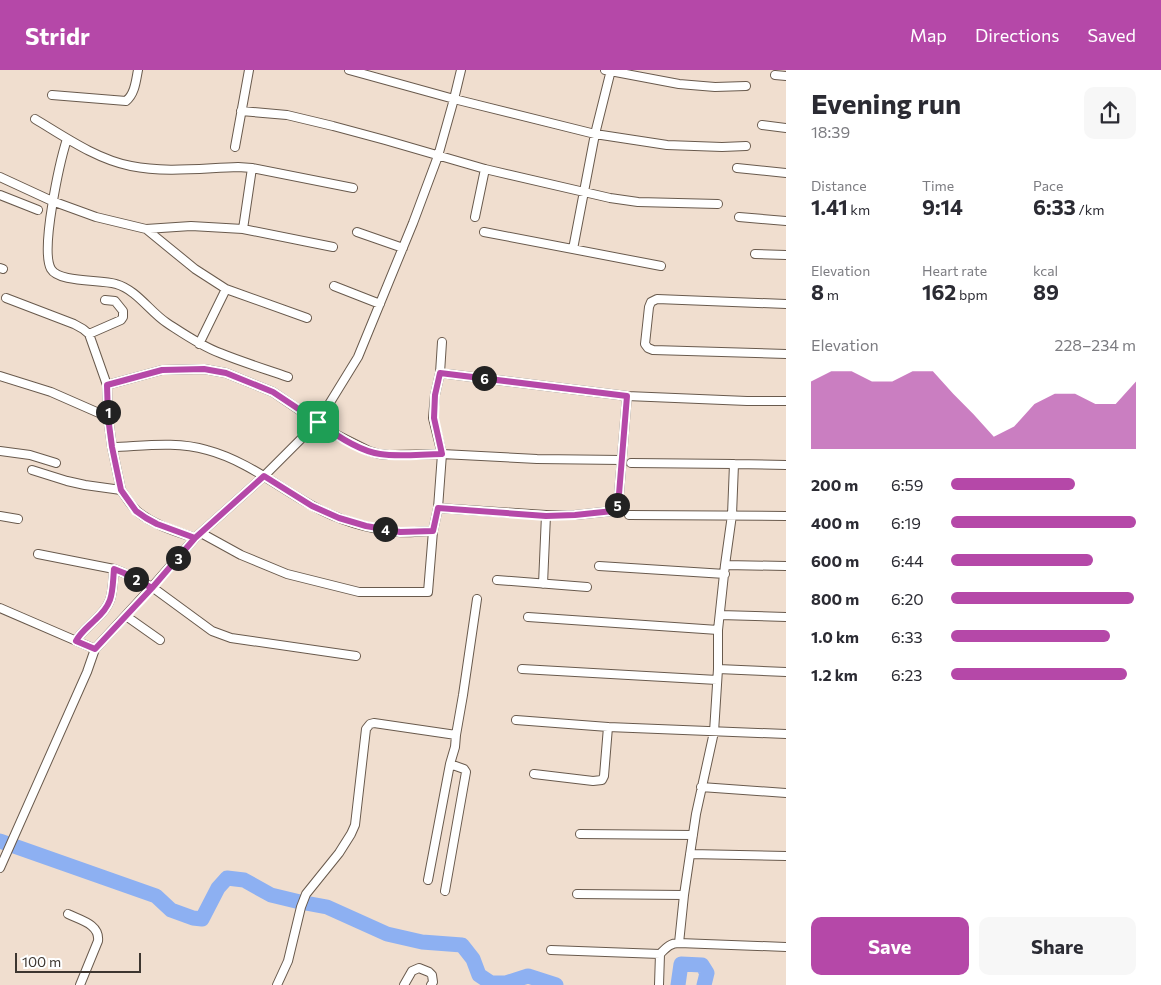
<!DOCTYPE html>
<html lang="en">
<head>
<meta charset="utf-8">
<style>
  :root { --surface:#fff; --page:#f7f7f7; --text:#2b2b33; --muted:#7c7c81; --accent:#b548a8 }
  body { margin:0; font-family:Commissioner,sans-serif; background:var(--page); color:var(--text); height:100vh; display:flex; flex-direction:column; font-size:19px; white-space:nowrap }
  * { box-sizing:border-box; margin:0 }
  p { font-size:16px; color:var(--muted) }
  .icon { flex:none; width:28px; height:28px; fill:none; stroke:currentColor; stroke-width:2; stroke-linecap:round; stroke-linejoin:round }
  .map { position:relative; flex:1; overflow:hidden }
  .side { display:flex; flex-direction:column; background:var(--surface); width:375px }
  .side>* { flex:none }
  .scale { position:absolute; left:15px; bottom:12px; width:126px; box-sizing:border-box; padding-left:5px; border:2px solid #3d3630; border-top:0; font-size:14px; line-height:18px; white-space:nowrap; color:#3d3630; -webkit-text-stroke:4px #fff; paint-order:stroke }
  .pin { position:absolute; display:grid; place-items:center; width:42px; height:42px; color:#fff; margin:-21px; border-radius:10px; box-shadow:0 2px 8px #0006 }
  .km { position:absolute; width:25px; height:25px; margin:-12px; border-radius:50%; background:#222; color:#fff; font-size:14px; line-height:25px; text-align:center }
  .round { display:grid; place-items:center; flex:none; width:52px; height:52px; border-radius:10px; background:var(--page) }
  .summary { display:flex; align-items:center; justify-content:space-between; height:85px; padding:0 25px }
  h1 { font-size:28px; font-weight:700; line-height:38px }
  .figures { display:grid; grid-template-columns:repeat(3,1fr); gap:8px; height:85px; padding:5px 25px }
  .figures div { display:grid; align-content:center }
  .figures b { font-size:21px; font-weight:700 }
  .figures small { font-size:14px; font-weight:400 }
  .figures p { font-size:14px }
  .chart { height:140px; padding:10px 25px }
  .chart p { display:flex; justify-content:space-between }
  .chart svg { width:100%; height:90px; margin-top:5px; fill:var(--accent); opacity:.7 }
  .cta { display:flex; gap:10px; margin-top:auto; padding:10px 25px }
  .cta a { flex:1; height:58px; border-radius:10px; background:var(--accent); color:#fff; font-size:20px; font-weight:700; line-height:58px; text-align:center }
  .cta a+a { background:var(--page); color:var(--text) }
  ul { padding:0 25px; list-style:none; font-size:16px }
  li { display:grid; grid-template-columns:80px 60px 1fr; align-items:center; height:38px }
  li i { height:12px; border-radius:6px; background:var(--accent) }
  header { display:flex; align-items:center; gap:30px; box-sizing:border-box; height:70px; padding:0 25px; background:var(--accent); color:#fff }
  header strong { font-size:24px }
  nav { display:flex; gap:28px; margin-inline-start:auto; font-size:18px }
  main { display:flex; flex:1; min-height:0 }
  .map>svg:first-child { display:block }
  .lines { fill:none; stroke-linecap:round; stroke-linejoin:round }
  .river { stroke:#8db0f2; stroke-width:15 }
  .street-casing { stroke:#695a4d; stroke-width:10 }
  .street { stroke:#fff; stroke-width:8 }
  .route-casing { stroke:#fff; stroke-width:10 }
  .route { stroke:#b548a8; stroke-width:6 }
</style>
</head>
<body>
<header>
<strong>Stridr</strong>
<nav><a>Map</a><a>Directions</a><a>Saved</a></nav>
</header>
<main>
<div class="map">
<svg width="786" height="915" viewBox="0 0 786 915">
  <rect width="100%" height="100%" fill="#f0decf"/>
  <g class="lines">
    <!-- river -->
    <path class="river" d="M 0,771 L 156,826 L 171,840 L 193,848 L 202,849 L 218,818 L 227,808 L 244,810 L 271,825 L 300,832 L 327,837 L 387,864 L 422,872 L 462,875 L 473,889 L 479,905 L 491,913 L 506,913 L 528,906 L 556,915
      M 678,915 L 681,894 L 702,895 L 707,903 L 704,915"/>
    <defs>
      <path id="street" d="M 349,0 L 454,29 L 595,64 L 667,75 L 722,77 L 746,76
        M 605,0 L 679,14 L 715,17 L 746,16
        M 775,5 L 786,6
        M 52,25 L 126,31 C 135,24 136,10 138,0
        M 241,41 L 287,45 L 333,56 L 385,70 L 485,99 L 610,128 L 638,132 L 718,134
        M 35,49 C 65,67 96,89 131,96 C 165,103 203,98 238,97 L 252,98 L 353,118
        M 762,55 L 786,58
        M 67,69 C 60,91 40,180 51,199 C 59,213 101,209 116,214 C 137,220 150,242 167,253 C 184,264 201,276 220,283 C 242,292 265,299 288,307
        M 235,77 L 249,0
        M 737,98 L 786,103
        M 0,107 L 52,131 L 96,147 L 146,159 L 191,156 L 243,159 L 333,177
        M 0,125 L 38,140
        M 475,147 L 485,99
        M 739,147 L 786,151
        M 146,159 L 195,199 L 226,219 L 307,248
        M 243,159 L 252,98
        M 357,162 L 403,178
        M 484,162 L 661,196
        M 573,179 L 595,64 L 611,0
        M 755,184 L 786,185
        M 0,198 L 3,199
        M 334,216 L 380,234
        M 6,228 L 74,254 L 83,259 L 89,264 L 107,315 L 108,347 L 112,377 L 121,420
        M 786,234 L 657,229 L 651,232 L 649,237 L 645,274 L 648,278 L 653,280 L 786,284
        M 89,264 L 121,250 L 123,247 L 123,241 L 115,231 L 105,230
        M 199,274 L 226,219
        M 440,303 L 627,326 L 747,331 L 786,331
        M 0,306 L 51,322 L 108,347
        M 107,315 L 162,300 L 204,299 L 226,303 L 273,322 L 335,364 L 369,381 L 379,384 L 389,385 L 442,384 L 537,389 L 622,390
        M 112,377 C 144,376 176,371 207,380 C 245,390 277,416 311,435 C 338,450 368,459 398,462 C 409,463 421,461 433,461
        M 0,381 L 30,385 L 56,393
        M 631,393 L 734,394 L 786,395
        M 32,400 L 67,411 L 85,415 L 121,420 C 126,427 131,436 138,442 C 154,455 175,461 195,468
        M 438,438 L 546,445 L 575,445 L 613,441 L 616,437 L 619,424 L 627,326
        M 629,445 L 786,446
        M 0,446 L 18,449
        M 201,463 L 241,485 L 287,504 L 359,522 L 428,522 L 433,461 L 438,438 L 442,384 L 433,348 L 435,325 L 440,303 L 442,272
        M 38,484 L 114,499 L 124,503 L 152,517 L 212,561 L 231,568 L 356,586
        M 725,495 L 786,496
        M 599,496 L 725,504
        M 497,510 L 587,517
        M 543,514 L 546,445
        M 0,538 L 95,579
        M 720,545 L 786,547
        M 126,546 L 160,570
        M 528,547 L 718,560
        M 76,571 C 81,562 88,557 95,550 C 114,533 112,523 114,499
        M 522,599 L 717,610
        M 718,599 L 786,602
        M 516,650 L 608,657 L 786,664
        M 456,665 L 463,625 L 477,529
        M 534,704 L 593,711 L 602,710 L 604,706 L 608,657
        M 701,717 L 786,723
        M 580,764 L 693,765
        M 690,784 L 786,786
        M 0,798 L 87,602 L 95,579 L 152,517 L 195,468 L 264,406 L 318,352 L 358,287 L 413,153 L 438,86 L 454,29 L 461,0
        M 445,821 L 466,702 L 464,699 L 450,694
        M 577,824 L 684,825
        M 68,844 C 80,850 100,854 98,871 L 80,915
        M 679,873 L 786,877
        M 551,880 L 660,884
        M 277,915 L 288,891 L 301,837 L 306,824 L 339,783 L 351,764 L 355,755 L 366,659 L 370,654 L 374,653 L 456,665 L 455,677 L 450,694 L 428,810
        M 404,915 L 412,901 L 419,898 L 429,902 L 432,905 L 433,912 L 431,915
        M 659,915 L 660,884 C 666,878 670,873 679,873 L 684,825 L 696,744 L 714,662 L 718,599 L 718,560 L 725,495 L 732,445 L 734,394"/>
    </defs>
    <!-- street casing -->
    <use href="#street" class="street-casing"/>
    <!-- street -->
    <use href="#street" class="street"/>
  </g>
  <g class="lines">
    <defs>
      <path id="route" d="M 318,352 L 273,322 L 226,303 L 204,299 L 162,300 L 107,315 L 108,347 L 112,377 L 121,420 L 136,441 L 146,448 L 157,454 L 195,468 L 152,518 L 124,503 L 114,499 C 112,523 114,533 95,550 C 88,557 81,562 76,571 L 95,579 L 152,518 L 195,468 L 264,406 L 312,436 L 339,448 L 366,456 L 400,462 L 433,461 L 438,438 L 546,446 L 575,445 L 613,441 L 616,437 L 619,424 L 627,326 L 440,303 L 435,325 L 434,348 L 442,384 C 422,384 399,387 380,384 C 359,381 334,364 318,352"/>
    </defs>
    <!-- route casing -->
    <use href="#route" class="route-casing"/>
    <!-- route -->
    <use href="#route" class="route"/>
  </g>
</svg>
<div class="scale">100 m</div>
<div class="pin" style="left:318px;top:352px;background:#1e9e55"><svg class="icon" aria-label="arrive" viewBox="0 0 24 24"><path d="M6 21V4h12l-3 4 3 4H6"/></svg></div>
<b class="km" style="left:108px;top:342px">1</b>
<b class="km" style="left:136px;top:509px">2</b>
<b class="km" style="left:178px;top:488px">3</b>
<b class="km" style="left:385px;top:459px">4</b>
<b class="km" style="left:617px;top:435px">5</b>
<b class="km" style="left:484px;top:308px">6</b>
</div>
<section class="side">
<div class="summary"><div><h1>Evening run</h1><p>18:39</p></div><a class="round"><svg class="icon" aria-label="share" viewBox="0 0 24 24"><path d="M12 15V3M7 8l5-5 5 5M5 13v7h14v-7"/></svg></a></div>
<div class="figures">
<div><p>Distance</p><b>1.41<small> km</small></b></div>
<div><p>Time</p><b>9:14</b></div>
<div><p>Pace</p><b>6:33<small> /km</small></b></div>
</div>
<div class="figures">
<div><p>Elevation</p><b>8<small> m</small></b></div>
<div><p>Heart rate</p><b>162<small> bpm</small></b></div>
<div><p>kcal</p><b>89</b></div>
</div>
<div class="chart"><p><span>Elevation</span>228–234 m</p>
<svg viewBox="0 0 160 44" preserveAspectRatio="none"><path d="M0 44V11L10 6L20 6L30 11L40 11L50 6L60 6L70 17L80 27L90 38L100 33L110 22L120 17L130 17L140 22L150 22L160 11V44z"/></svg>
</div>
<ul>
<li><b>200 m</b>6:59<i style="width:67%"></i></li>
<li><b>400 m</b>6:19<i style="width:100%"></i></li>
<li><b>600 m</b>6:44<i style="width:77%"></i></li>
<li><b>800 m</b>6:20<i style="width:99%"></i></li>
<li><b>1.0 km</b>6:33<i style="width:86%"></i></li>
<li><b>1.2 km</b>6:23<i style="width:95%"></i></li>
</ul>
<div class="cta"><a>Save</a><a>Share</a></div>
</section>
</main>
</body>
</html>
